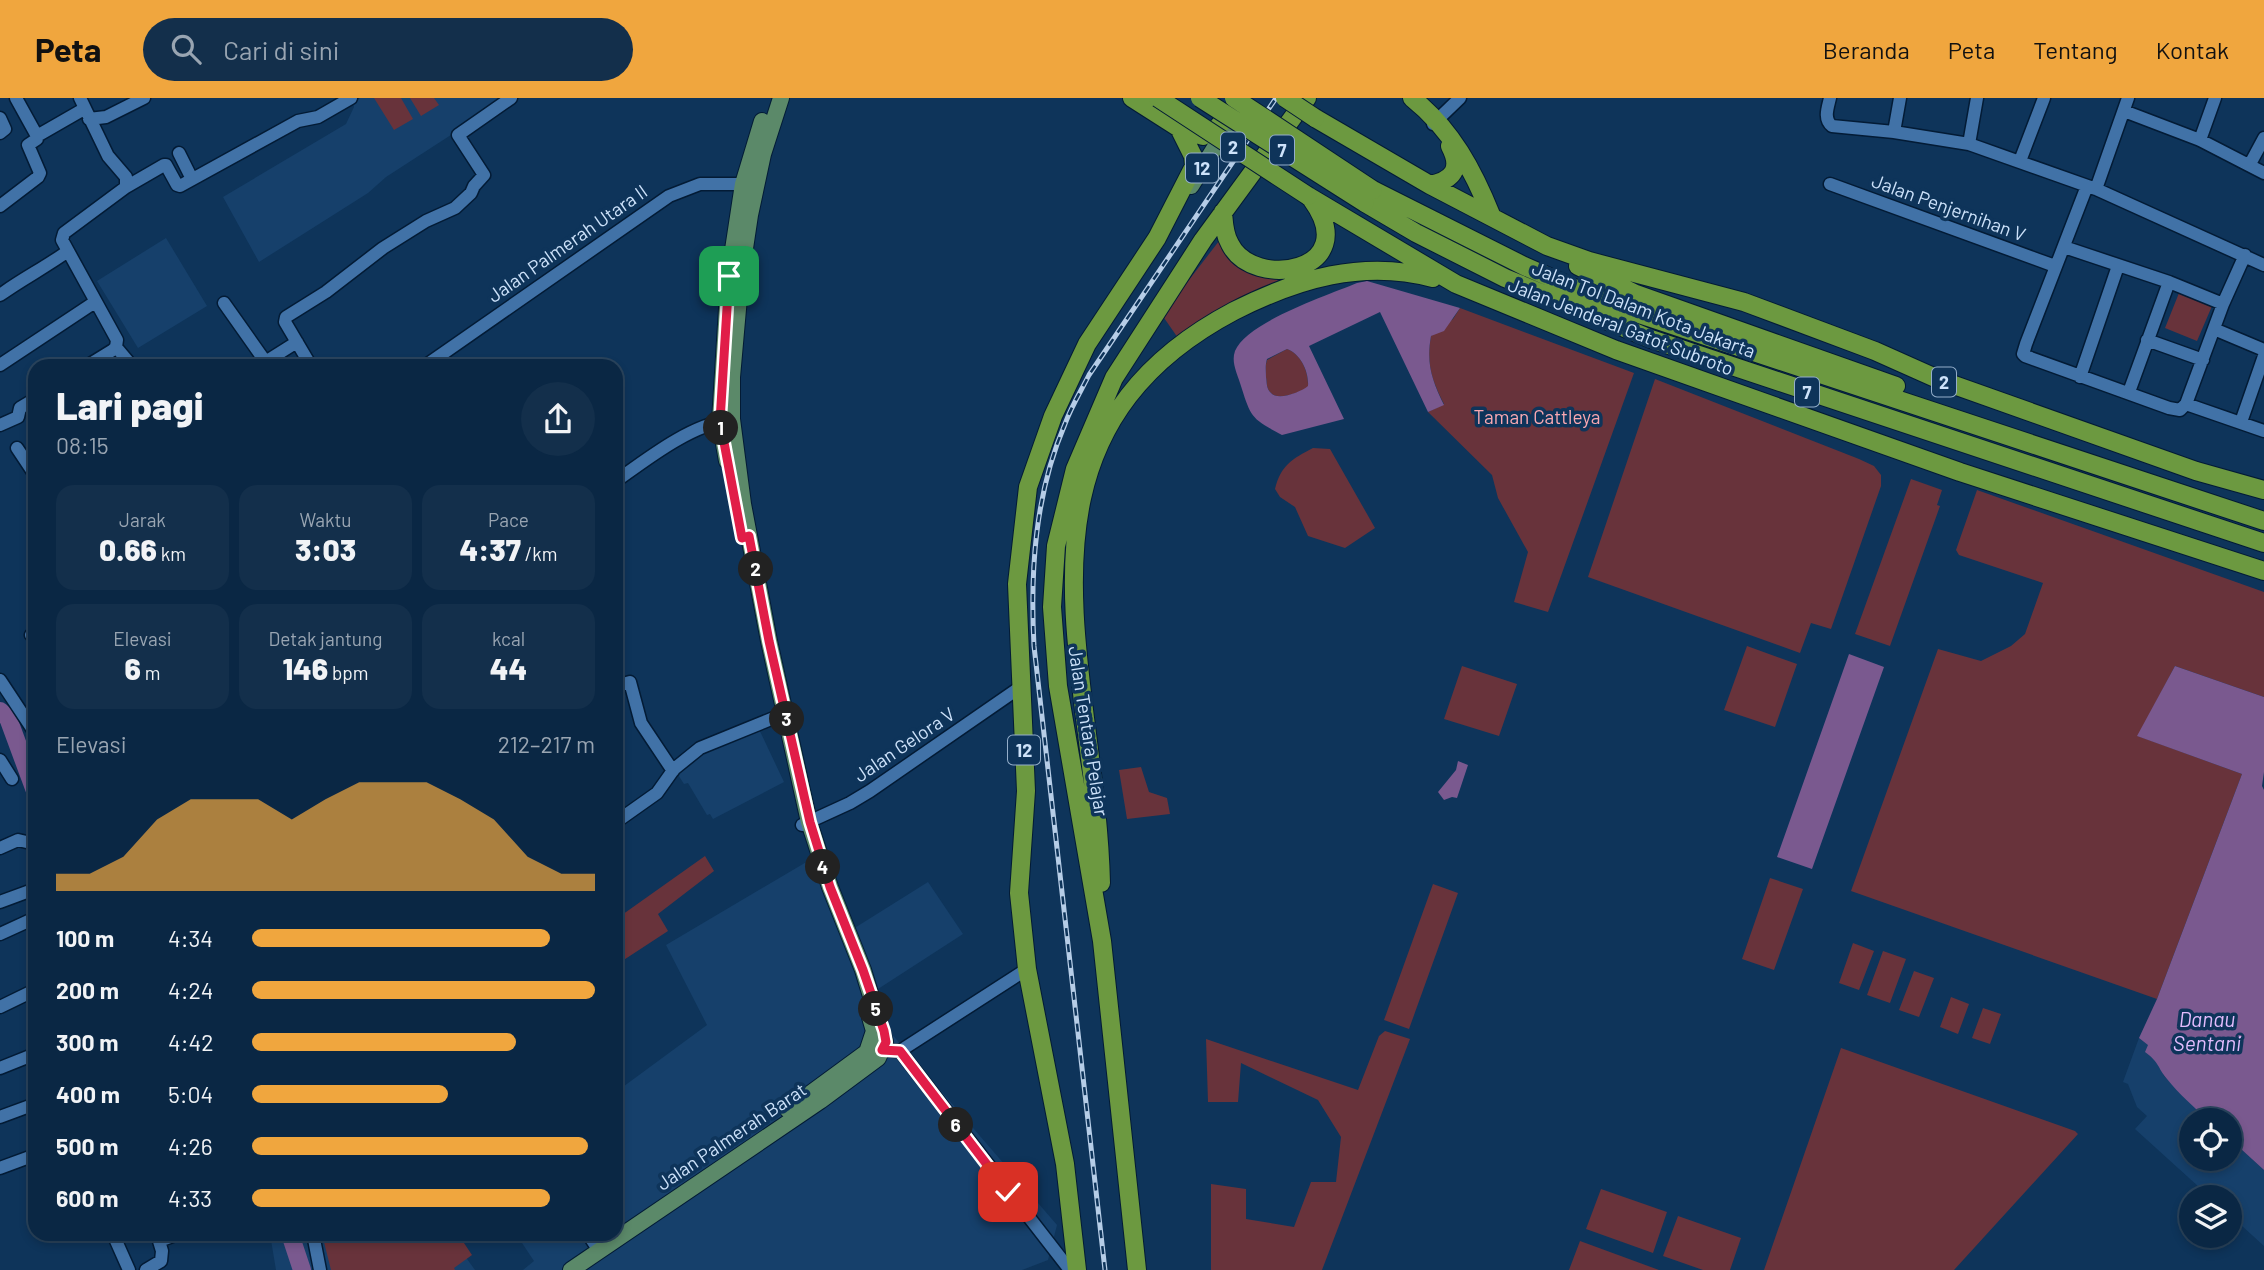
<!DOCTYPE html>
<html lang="id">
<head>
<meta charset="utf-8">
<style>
  :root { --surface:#0a2744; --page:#132f4b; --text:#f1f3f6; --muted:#99a5b2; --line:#2a445d; --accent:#f0a63e }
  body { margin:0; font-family:Barlow,sans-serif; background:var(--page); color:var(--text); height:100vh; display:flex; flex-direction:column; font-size:26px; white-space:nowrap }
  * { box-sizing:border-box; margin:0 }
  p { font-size:23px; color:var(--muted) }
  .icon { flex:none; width:38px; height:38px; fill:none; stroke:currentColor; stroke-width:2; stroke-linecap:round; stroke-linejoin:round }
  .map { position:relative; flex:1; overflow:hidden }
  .details { position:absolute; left:28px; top:261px; width:595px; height:882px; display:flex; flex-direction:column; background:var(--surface); border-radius:21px; box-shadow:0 4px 10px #0003,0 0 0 2px var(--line) }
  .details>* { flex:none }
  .fabs { position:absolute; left:2179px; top:1010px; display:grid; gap:14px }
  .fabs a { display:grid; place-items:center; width:63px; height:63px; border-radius:50%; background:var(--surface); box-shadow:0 4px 10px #0003,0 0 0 2px var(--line); font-size:35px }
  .pin { position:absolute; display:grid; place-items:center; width:60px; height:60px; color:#fff; margin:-30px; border-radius:14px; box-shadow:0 4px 10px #0006 }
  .km { position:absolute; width:35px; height:35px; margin:-18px; border-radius:50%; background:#222; color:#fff; font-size:19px; line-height:35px; text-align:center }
  .round { display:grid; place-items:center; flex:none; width:74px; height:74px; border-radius:37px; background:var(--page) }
  .summary { display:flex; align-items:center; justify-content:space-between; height:119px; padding:0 28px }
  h1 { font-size:38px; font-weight:800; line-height:52px }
  .figures { display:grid; grid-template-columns:repeat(3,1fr); gap:10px; height:119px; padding:7px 28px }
  .figures div { display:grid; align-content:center; border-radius:18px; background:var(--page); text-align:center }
  .figures b { font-size:30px; font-weight:800 }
  .figures small { font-size:19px; font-weight:400 }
  .figures p { font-size:19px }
  .chart { height:196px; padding:14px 28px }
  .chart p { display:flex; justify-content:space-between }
  .chart svg { width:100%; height:126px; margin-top:7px; fill:var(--accent); opacity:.7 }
  ul { padding:0 28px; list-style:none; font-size:23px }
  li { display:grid; grid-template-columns:112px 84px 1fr; align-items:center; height:52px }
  li i { height:18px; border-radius:9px; background:var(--accent) }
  header { display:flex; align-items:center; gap:42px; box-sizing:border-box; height:98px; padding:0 35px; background:var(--accent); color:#111 }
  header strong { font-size:33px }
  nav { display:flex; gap:38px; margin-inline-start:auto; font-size:24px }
  .search { width:490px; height:63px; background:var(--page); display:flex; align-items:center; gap:18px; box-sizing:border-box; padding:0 24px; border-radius:38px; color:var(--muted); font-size:26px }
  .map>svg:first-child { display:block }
  .built { fill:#16406b }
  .green { fill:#68333b }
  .water { fill:#7a598f; fill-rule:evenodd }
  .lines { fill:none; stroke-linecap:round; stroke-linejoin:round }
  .river { stroke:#7a598f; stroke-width:18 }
  .minor-casing { stroke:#031b35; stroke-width:15 }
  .major-casing { stroke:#031b35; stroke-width:18 }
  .highway-casing { stroke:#031b35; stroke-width:20 }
  .minor { stroke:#4172a7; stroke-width:12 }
  .major { stroke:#5b8969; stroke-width:16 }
  .highway { stroke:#6c9940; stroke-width:18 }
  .rail-casing { stroke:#b6cde7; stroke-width:5 }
  .rail { stroke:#0e345a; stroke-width:2.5; stroke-dasharray:8; stroke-linecap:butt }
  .highway-bridge-casing { stroke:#031b35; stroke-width:20; stroke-linecap:butt }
  .highway-bridge { stroke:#6c9940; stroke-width:18 }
  .route-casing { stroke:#fff; stroke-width:14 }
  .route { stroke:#e11d48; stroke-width:9 }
  .labels { text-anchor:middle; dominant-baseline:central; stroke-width:7; stroke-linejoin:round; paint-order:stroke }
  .shield { fill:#0e345a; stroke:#94aeca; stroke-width:2 }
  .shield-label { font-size:18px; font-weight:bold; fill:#cde2fa }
  .street-label { font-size:19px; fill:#cde2fa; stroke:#0e345a }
  .park-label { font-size:19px; fill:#f9a8b1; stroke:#0e345a }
  .water-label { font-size:21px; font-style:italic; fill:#e3bcfd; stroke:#0e345a }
</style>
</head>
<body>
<header>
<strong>Peta</strong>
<div class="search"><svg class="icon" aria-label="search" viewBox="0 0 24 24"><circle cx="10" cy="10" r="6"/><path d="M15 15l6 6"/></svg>Cari di sini</div>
<nav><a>Beranda</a><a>Peta</a><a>Tentang</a><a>Kontak</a></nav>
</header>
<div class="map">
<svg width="2264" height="1172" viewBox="0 0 2264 1172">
  <rect width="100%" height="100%" fill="#0e345a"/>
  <!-- built -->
  <path class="built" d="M 360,0 L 508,0 L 386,79 L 368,95 L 259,164 L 223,99 L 346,26 L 354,9 L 353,4 Z
    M 166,140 L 207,208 L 138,250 L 97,183 Z
    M 758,629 L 784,684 L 713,721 L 710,716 L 707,717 L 688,685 L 684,686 L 675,672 L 700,655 Z
    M 820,756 L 853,831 L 928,784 L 963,836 L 878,891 L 890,934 L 1057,1127 L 1048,1162 L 1022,1172 L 523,1172 L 534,1163 L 516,1136 L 616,1136 L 616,994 L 707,927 L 666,847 Z
    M 2139,940 L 2149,947 L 2146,954 L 2158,964 L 2164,978 L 2208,1022 L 2191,1022 L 2191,1060 L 2230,1060 L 2230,1041 L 2264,1072 L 2264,1148 L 2230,1117 L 2230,1099 L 2210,1099 L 2135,1031 L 2147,1018 L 2137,1009 L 2128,986 L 2123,984 Z
    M 270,1136 L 449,1136 L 475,1172 L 276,1172 Z"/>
  <!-- green -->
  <path class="green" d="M 374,0 L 401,0 L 413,21 L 394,32 Z
    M 410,0 L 434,0 L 439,7 L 421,18 Z
    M 1219,143 L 1230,158 L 1277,179 L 1278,184 C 1236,199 1213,213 1178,240 L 1162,217 Z
    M 2179,195 L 2212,208 L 2197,243 L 2165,230 Z
    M 1460,210 L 1634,275 L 1548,514 L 1514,504 L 1528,454 L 1498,400 L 1492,377 L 1428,314 L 1444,306 C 1432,282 1426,266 1431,238 L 1453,221 Z
    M 1287,251 C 1301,256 1309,274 1308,289 C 1301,294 1278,303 1271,295 C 1266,291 1267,284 1266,279 C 1266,272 1265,268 1267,262 Z
    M 1655,281 L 1859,361 L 1874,368 L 1881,377 L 1881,388 L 1831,531 L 1811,525 L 1800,555 L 1588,479 Z
    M 1313,350 L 1330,351 L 1375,430 L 1345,450 L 1308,438 L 1295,409 L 1280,399 L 1275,391 C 1281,367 1292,361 1313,350 Z
    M 1911,381 L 1942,392 L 1937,407 L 1940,408 L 1890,548 L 1855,536 Z
    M 1977,392 L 2264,494 L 2264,599 L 2175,568 L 2138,638 L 2242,676 L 2157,901 L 1851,793 L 1938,551 L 1981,563 L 2011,548 L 2025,536 L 2043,485 L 1959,457 L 1956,452 Z
    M 1747,548 L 1797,566 L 1775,629 L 1724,612 Z
    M 1462,568 L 1517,586 L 1499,638 L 1444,621 Z
    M 1141,669 L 1149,694 L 1167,700 L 1170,716 L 1127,721 L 1119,672 Z
    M 705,758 L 714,773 L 658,816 L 668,833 L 616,867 L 616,815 L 619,819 Z
    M 1770,780 L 1803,791 L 1774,872 L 1742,861 Z
    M 1433,786 L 1458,795 L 1409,931 L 1384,922 Z
    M 1853,845 L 1874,853 L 1859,892 L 1839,885 Z
    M 1883,853 L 1906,861 L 1890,905 L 1867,897 Z
    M 1914,873 L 1934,880 L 1919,919 L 1899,912 Z
    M 1951,899 L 1969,906 L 1958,936 L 1940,929 Z
    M 1983,910 L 2001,916 L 1990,946 L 1972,940 Z
    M 1385,933 L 1410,941 L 1322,1172 L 1211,1172 L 1211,1086 L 1246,1091 L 1246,1121 L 1294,1129 L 1311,1084 L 1336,1084 L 1341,1039 L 1318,1002 L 1241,965 L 1238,1004 L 1208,1004 L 1206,941 L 1358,992 L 1379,938 Z
    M 1841,950 L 2075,1033 L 2078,1036 L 1954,1172 L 1764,1172 Z
    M 1601,1091 L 1667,1114 L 1653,1155 L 1586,1131 Z
    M 1678,1118 L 1741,1140 L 1730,1172 L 1703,1172 L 1663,1158 Z
    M 322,1136 L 458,1136 L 472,1157 L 454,1170 L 455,1172 L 331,1172 Z
    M 1580,1143 L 1659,1172 L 1569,1172 Z"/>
  <!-- water -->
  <path class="water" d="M 1367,183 L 1460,210 L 1444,233 L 1431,238 C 1426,266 1432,282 1444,307 L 1428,314 L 1380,214 L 1309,248 L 1344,321 L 1282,337 C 1250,320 1251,319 1240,285 C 1237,275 1231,264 1235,253 C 1247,224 1328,197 1357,185 ZM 1287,251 C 1301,256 1309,274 1308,288 C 1301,294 1278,303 1271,295 C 1266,291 1267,284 1266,279 C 1266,272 1265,268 1267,261 Z
    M 1849,556 L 1884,569 L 1812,771 L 1777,759 Z
    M 2175,568 L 2264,599 L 2264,674 L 2262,688 L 2264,692 L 2264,1072 L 2230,1041 L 2230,1022 L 2208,1022 C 2194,1009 2179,996 2167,981 C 2157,969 2160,965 2145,954 L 2148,947 L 2139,940 L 2157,901 L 2242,676 L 2137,638 Z
    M 1458,663 L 1468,667 L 1457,700 L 1452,699 L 1444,702 L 1438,694 L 1456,672 Z"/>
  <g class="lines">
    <!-- river -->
    <path class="river" d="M 0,613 L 8,620 L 35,693
      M 290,1136 L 302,1172"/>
    <defs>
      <path id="minor" d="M 80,0 L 108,58 L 126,79 L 126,89
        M 1830,0 C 1828,9 1823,21 1832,28 L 1894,34 L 1969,46 L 2096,91 L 2264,167
        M 2124,13 L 2200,42 L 2264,75
        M 0,20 L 5,31 L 0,35
        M 89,21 L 106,19 L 144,0
        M 1433,26 L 1460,0
        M 1894,34 L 1900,0
        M 37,38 L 84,11
        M 2200,42 L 2215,0
        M 1969,46 L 1977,0
        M 179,55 L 192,81
        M 2020,63 L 2044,0
        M 2250,66 L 2264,40
        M 1830,86 L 2055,168
        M 2087,88 L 2026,246 L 2023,256 L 2025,258 L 2169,310 L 2180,312 L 2186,306 L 2223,206 L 2245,157
        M 2096,91 L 2128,0
        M 0,108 L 38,79 L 40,75 L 28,47 L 37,41 L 37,38 L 16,0
        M 2064,149 L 2169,184 L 2223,206
        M 0,197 C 22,181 46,169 68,153
        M 224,205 L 265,263
        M 2214,231 L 2264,252
        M 2147,242 L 2203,262
        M 116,249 L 132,268
        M 270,261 L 297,244
        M 0,267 L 95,204
        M 87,268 L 113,252 L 116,249 L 117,242 L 62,142 L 64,135 L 126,89 L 164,67 L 166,67 L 177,87 L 180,88 L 298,23 L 318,19 L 351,0
        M 311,268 L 285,224 L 286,219 L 326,194 L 383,150 L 426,123 L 455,110 L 471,95 L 474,88 L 484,77 L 458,37 L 511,0
        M 425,268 L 669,98 L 700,86 L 743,86
        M 2080,279 L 2118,168
        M 2129,294 L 2169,184
        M 2186,306 L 2264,333
        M 2241,324 L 2264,258
        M 0,327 L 18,319 L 20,310 L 35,301
        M 17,350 L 35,377
        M 616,383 C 647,361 690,327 729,322
        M 31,537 L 35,535
        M 0,582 L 35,635
        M 616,588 L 630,584 L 641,625 L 673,673
        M 0,662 L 12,681
        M 616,724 L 657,695 L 674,671 L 700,650 L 786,615
        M 802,727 L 850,705 L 870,693 L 1022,588
        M 0,750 L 18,742 L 35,746
        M 0,804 L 35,791
        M 0,836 L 35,820
        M 0,909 L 35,892
        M 882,952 L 900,953 L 1070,1172
        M 900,953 L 1027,871
        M 0,970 L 35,956
        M 0,1019 L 35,1006
        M 0,1070 L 35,1057
        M 113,1136 L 129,1172
        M 313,1136 L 320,1172
        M 588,1136 L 599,1153
        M 146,1172 L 161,1163 L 162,1153 L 159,1143 L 178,1136"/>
      <path id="major" d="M 1191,88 L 1227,30
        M 727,363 L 720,323 L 729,178 L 743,86 L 762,23
        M 788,1012 L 867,954 L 874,933 L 870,919
        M 571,1172 L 820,1003 L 878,960 L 885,944 L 863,872 L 830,789 L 809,724 L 769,543 L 743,406 L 732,321 L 732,279 L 741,177 L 750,117 L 763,56 L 781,0"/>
      <path id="highway" d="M 1132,0 L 1179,30 L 1203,38 L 1217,30 L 1237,6
        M 1412,0 C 1452,32 1473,72 1492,119
        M 1315,20 L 1430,87 L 1547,148 L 1589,163 L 1744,204 L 1875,253 L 1940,282 L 2196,373 L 2264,392
        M 1430,87 C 1453,82 1462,71 1450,48
        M 1373,92 L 1524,168 L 1615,208 L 2264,423
        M 1308,98 L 1456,186 L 1616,252 L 1960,374 L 2264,473
        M 1365,105 L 1416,135 L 1505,180 L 1651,241 L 2264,445
        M 1223,114 C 1224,125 1224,136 1230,146 C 1253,193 1364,174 1312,102
        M 1578,168 L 1636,196 L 1896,288
        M 1101,785 C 1096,570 990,342 1234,213 C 1297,181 1363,161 1433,180
        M 1077,1172 L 1065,1066 L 1027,871 L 1019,795 L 1026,693 L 1017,486 L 1028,389 L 1053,318 L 1087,246 L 1157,140 L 1194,68 L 1193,58 L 1179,30
        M 1137,1172 L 1102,843 L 1058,588 L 1052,509 L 1056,448 L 1075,371 L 1114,280 L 1203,142 L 1307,0"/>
    </defs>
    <!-- minor casing -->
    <use href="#minor" class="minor-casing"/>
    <!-- major casing -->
    <use href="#major" class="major-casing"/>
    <!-- highway casing -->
    <use href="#highway" class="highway-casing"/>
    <!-- minor -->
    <use href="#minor" class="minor"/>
    <!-- major -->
    <use href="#major" class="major"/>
    <!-- highway -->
    <use href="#highway" class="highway"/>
    <defs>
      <path id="rail" d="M 1105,1172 L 1034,548 C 1030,473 1035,396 1065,326 C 1071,309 1081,293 1089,277 L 1276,0"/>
    </defs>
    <!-- rail casing -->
    <use href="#rail" class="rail-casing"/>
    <!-- rail -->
    <use href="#rail" class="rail"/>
    <defs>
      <path id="highway-bridge" d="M 1158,0 L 1308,98
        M 1200,0 L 1365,105
        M 1234,0 L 1373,92
        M 1285,0 L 1315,20"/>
    </defs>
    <!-- highway-bridge casing -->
    <use href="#highway-bridge" class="highway-bridge-casing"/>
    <!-- highway-bridge -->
    <use href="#highway-bridge" class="highway-bridge"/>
  </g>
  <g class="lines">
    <defs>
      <path id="route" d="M 729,178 L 720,323 L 742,440 L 749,438 L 769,543 L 810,724 L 830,789 L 863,872 L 884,933 L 886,944 L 882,952 L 900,953 L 1008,1094"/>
    </defs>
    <!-- route casing -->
    <use href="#route" class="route-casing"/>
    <!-- route -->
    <use href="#route" class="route"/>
  </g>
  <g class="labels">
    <!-- shield labels -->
    <g class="shield">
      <rect x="1221" y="34.5" width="24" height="29" rx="5"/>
      <rect x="1270" y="37.5" width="24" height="29" rx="5"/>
      <rect x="1186" y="55.5" width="32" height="29" rx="5"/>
      <rect x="1932" y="269.5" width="24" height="29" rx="5"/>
      <rect x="1795" y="279.5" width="24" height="29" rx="5"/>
      <rect x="1008" y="637.5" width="32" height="29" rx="5"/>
    </g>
    <g class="shield-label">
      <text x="1233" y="49">2</text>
      <text x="1282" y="52">7</text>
      <text x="1202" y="70">12</text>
      <text x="1944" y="284">2</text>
      <text x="1807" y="294">7</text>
      <text x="1024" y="652">12</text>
    </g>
    <!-- street labels -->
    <g class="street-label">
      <text transform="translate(1949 109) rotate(20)">Jalan Penjernihan V</text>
      <text transform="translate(567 145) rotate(-35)">Jalan Palmerah Utara II</text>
      <text transform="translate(1644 211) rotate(21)">Jalan Tol Dalam Kota Jakarta</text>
      <text transform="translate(1621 228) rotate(21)">Jalan Jenderal Gatot Subroto</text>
      <text transform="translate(1089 633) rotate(81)">Jalan Tentara Pelajar</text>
      <text transform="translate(904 646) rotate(-34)">Jalan Gelora V</text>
      <text transform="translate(731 1038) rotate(-34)">Jalan Palmerah Barat</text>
    </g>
    <!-- park labels -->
    <g class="park-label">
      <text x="1537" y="318">Taman Cattleya</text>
    </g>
    <!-- water labels -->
    <g class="water-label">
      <text x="2207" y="920">Danau<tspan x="2207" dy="24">Sentani</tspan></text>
    </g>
  </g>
</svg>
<div class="fabs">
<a><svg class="icon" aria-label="locate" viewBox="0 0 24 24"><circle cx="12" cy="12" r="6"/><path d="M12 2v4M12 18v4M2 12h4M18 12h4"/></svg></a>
<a><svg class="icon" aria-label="layers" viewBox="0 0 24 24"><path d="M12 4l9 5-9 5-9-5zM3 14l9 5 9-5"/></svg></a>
</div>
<div class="pin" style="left:729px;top:178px;background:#1e9e55"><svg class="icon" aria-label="arrive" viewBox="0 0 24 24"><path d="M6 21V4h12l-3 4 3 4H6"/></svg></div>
<div class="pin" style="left:1008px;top:1094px;background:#d93025"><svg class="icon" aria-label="check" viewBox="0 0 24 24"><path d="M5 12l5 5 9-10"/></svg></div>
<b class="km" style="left:721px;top:330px">1</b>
<b class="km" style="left:756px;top:471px">2</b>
<b class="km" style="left:787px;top:621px">3</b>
<b class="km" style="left:823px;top:769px">4</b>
<b class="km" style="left:876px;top:911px">5</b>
<b class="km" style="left:956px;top:1027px">6</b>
<section class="details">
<div class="summary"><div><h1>Lari pagi</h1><p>08:15</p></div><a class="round"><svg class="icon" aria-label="share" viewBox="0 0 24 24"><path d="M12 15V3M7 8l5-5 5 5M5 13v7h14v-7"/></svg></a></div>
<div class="figures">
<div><p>Jarak</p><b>0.66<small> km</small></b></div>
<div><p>Waktu</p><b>3:03</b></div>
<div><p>Pace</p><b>4:37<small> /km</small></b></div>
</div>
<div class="figures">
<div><p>Elevasi</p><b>6<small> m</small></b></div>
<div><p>Detak jantung</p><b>146<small> bpm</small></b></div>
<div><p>kcal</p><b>44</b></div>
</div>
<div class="chart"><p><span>Elevasi</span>212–217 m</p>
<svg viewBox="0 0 160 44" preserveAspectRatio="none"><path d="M0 44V38L10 38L20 32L30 19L40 12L50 12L60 12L70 19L80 12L90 6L100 6L110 6L120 12L130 19L140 32L150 38L160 38V44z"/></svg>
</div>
<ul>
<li><b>100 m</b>4:34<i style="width:87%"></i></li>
<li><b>200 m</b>4:24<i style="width:100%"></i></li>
<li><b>300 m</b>4:42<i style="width:77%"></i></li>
<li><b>400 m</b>5:04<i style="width:57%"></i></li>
<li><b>500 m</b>4:26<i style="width:98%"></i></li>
<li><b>600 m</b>4:33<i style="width:87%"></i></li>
</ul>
</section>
</div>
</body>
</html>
